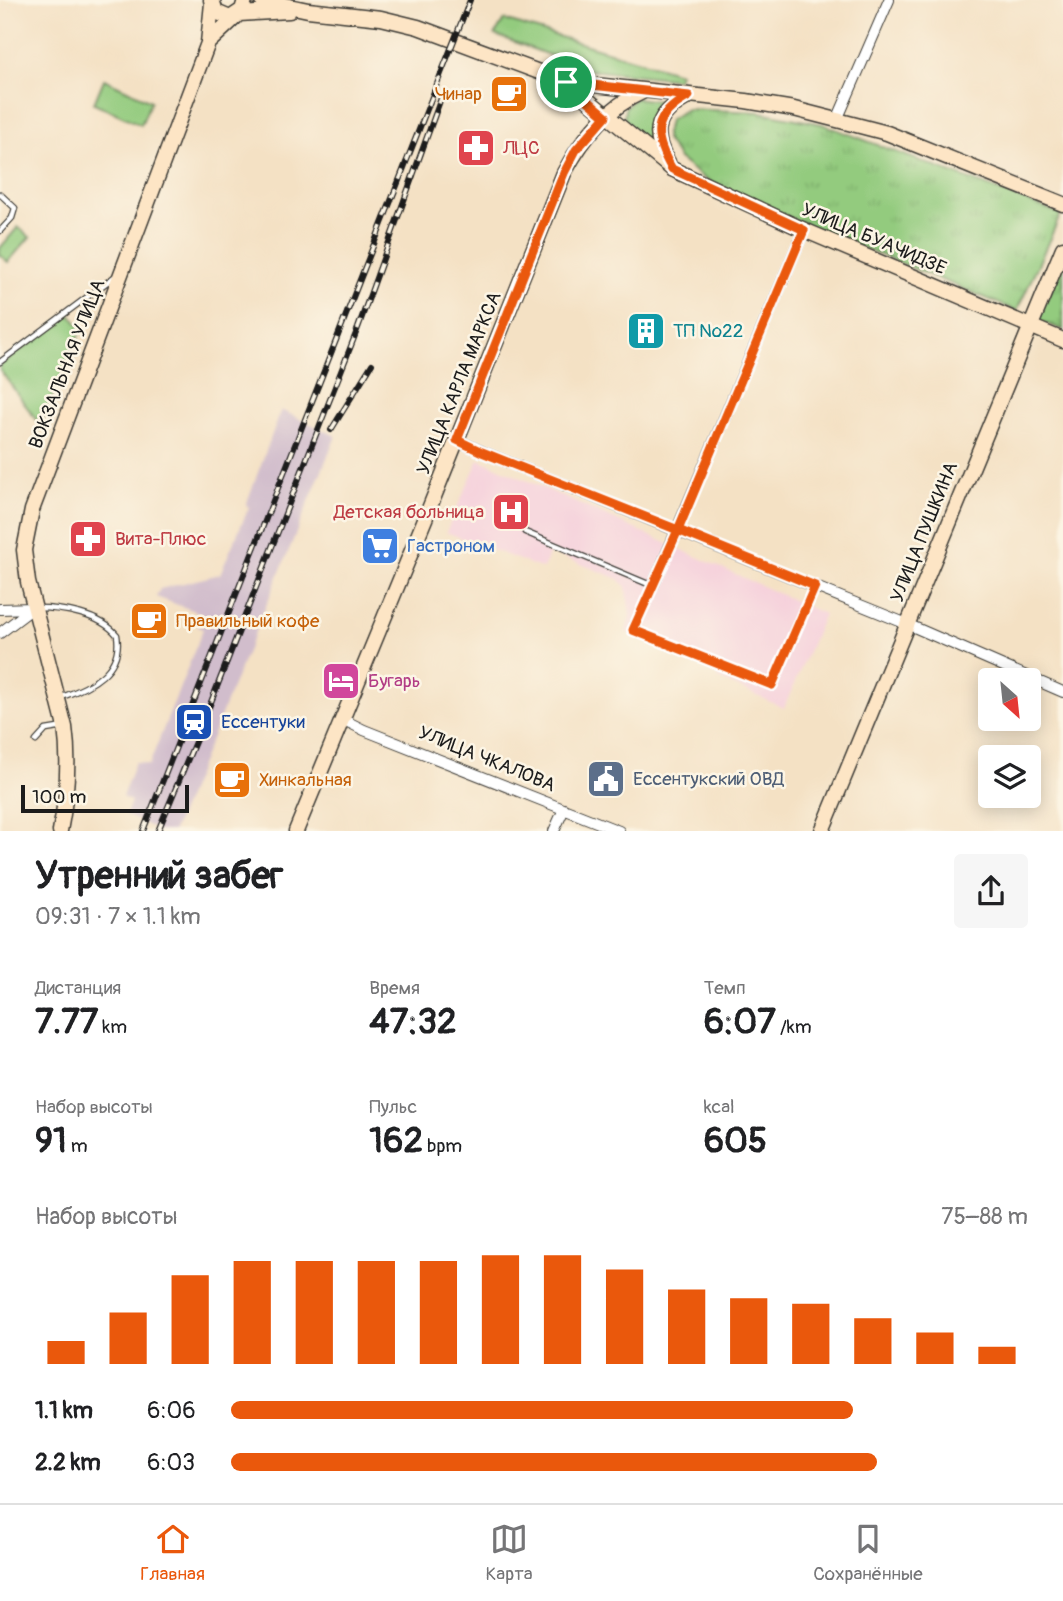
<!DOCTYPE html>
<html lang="ru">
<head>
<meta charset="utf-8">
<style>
  :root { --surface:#fff; --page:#f6f6f6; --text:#202124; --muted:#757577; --line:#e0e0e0; --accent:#ea580c }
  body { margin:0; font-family:Pangolin,sans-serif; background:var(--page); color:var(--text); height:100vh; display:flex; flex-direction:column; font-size:26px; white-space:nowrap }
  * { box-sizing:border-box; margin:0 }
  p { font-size:23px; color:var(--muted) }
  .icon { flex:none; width:38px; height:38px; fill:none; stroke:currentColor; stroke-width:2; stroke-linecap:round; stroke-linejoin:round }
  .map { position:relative; height:831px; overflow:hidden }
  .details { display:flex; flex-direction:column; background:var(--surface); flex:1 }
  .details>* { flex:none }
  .needle { width:46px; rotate:153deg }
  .buttons { position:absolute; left:978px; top:668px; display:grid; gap:14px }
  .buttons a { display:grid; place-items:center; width:63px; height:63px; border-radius:7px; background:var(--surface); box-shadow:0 4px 18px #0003; font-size:35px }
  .scale { position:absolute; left:21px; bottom:18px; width:168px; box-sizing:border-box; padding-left:7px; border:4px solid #1c1c1c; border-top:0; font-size:19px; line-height:24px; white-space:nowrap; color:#1c1c1c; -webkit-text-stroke:5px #fcf5e5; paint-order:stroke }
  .pin { position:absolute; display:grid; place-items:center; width:60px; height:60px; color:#fff; margin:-30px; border:4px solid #fff; border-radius:50%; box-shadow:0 2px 7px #0007 }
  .round { display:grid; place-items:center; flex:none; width:74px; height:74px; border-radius:7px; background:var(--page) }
  .headline { display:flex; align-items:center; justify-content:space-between; height:119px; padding:0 35px }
  h1 { font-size:38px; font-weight:700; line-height:52px }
  .metrics { display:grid; grid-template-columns:repeat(3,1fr); gap:10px; height:119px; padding:7px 35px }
  .metrics div { display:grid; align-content:center }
  .metrics b { font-size:35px; font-weight:700 }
  .metrics small { font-size:19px; font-weight:400 }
  .metrics p { font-size:19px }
  .chart { height:196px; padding:14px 35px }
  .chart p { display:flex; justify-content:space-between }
  .chart svg { width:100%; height:126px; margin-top:7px; stroke:var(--accent); stroke-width:6 }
  ul { padding:0 35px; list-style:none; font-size:23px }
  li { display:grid; grid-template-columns:112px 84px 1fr; align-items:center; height:52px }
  li i { height:18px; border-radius:9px; background:var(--accent) }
  .dock { display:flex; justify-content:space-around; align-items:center; height:98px; border-top:2px solid var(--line); background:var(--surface); font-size:19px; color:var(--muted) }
  .dock a { display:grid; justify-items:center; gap:4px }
  .dock .current { color:var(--accent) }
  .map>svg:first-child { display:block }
  .built { fill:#f5cfdb }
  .railway { fill:#d1bdcc }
  .green { fill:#93cb7e; stroke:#58744d; stroke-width:2 }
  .park { fill:url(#park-tufts); stroke:#58744d; stroke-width:2 }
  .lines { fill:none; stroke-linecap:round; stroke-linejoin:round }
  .lane-casing { stroke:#3c3a35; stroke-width:7 }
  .street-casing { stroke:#3c3a35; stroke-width:12 }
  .secondary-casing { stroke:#3c3a35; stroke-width:17 }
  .lane { stroke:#fff; stroke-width:4.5 }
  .street { stroke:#fff; stroke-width:10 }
  .secondary { stroke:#fde5c5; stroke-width:14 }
  .rail-casing { stroke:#1c1c1c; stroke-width:6 }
  .rail { stroke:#fcf5e5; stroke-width:3.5; stroke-dasharray:10; stroke-linecap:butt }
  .route-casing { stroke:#fff; stroke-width:14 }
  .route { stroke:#ea580c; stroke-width:9 }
  .labels { text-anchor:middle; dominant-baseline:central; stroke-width:5; stroke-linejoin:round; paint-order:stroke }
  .food-label { font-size:19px; fill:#c56008; stroke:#fcf5e5; text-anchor:start }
  .health-label { font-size:19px; fill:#be3a42; stroke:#fcf5e5; text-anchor:start }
  .street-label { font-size:19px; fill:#1c1c1c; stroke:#fcf5e5 }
  .culture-label { font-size:19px; fill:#0d838f; stroke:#fcf5e5; text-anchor:start }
  .shop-label { font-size:19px; fill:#366cbe; stroke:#fcf5e5; text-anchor:start }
  .hotel-label { font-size:19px; fill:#b23c85; stroke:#fcf5e5; text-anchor:start }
  .transit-label { font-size:19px; fill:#164399; stroke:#fcf5e5; text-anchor:start }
  .service-label { font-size:19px; fill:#4e5e75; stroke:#fcf5e5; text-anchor:start }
</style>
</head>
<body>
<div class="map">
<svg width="1063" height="831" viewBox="0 0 1063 831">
  <defs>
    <pattern id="park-tufts" width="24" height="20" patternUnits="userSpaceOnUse" patternTransform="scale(1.75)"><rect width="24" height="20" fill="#93cb7e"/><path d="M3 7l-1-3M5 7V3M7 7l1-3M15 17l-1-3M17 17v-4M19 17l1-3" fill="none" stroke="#7eae6c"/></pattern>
  </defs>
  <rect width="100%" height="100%" fill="#fcf5e5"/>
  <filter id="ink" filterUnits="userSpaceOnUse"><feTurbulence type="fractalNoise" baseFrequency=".0143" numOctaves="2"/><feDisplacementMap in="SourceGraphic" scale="14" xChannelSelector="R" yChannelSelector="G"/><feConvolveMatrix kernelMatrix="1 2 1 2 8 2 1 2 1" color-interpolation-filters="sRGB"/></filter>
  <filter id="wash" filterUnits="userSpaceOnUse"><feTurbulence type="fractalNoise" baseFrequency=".00686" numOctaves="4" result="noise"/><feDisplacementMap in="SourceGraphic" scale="28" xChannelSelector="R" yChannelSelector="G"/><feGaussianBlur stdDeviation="1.57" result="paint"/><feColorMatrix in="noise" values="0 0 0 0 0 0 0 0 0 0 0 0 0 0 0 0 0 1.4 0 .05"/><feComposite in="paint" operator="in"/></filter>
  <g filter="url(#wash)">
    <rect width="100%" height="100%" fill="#f4e1c4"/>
    <!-- built -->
    <path class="built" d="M 479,459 L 824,614 L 784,708 L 719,679 L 712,666 L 626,632 L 630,615 L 626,587 L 619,579 L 550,552 L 543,569 L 446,532 Z"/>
    <!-- railway -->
    <path class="railway" d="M 281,410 L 336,436 L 173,831 L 160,831 L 126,815 L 131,801 L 122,797 L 135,762 L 149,765 L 203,629 L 198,627 L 203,614 L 156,597 L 160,589 L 220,574 L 249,507 L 246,505 Z"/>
    <!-- green -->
    <path class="green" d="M 504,20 L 680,73 L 677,79 L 589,70 L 495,35 Z
      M 104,79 L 151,101 L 141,125 L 94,103 Z
      M 635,98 L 668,102 C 655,116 648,127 653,146 L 624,122 L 625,108 Z
      M 18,227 L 30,237 L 8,262 L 0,255 L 0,248 Z
      M 70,314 L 82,329 L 40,425 L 0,370 L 0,365 Z"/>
    <!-- park -->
    <path class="park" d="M 687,109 L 760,112 L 822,124 L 1061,214 L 1017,311 L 781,214 L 706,180 L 679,159 L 665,138 L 669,120 Z
      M 1063,262 L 1063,330 L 1037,320 Z"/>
  </g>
  <g filter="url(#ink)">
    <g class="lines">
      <defs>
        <path id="lane" d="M 0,194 L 15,208 L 12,218 L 0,231
          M 0,362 L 114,277
          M 525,532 L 653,586 L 633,630 L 772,685 L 815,587
          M 36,608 C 62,608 100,614 117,635 C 123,671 90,687 62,697
          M 36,741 L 46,730 L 64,727"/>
        <path id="street" d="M 837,120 L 889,0
          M 457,440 L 483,452 L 907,624 L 1063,692
          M 653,586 L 804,230
          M 0,609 L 33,608
          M 0,633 L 33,608
          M 342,719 L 364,730 L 619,831
          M 554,831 L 564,809"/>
        <path id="secondary" d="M 212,0 L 216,12 L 230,18 L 242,10 L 245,0
          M 261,0 L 308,10 L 381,18 L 418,27 L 566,82 L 746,101 L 794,109 L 837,120 L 887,133 L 1063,204
          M 208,43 L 239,14 L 289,11
          M 566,82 L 672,169 L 804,230 L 1063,340
          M 668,162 C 650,132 657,113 688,97
          M 60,831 C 67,796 70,763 65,727 L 28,582 L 24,550 L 32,510 L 208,43 L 212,3 L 211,0
          M 296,831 L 425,519 L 564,173 C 582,139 606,108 642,92
          M 822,831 L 1063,248"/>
      </defs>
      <!-- lane casing -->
      <use href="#lane" class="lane-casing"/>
      <!-- street casing -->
      <use href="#street" class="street-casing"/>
      <!-- secondary casing -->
      <use href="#secondary" class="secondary-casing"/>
      <!-- lane -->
      <use href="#lane" class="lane"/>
      <!-- street -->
      <use href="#street" class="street"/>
      <!-- secondary -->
      <use href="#secondary" class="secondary"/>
      <defs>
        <path id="rail" d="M 331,430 L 372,364
          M 143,831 L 470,0
          M 158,831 L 202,725 L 358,328 L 441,98"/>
      </defs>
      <!-- rail casing -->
      <use href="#rail" class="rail-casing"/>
      <!-- rail -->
      <use href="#rail" class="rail"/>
    </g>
  </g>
  <g class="lines" filter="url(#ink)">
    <defs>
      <path id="route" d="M 566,82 L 606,116 L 576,150 L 564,173 L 457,440 L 482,452 L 678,530 L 633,630 L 772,685 L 815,586 L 678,530 L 804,230 L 672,169 C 652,135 652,116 689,96 L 566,82"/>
    </defs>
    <!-- route casing -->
    <use href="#route" class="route-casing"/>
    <!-- route -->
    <use href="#route" class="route"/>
  </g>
  <!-- icons -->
  <defs>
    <symbol id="cafe-square" viewBox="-11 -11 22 22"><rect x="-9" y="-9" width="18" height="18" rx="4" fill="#e8710a" stroke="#fcf5e5"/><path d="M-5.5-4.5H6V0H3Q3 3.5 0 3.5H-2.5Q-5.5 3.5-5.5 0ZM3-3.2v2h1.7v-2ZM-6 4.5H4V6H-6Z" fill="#fff"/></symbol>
    <symbol id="pharmacy-square" viewBox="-11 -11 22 22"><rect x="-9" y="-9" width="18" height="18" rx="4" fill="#e0444e" stroke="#fcf5e5"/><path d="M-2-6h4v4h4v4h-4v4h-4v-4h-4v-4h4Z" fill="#fff"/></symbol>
    <symbol id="building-square" viewBox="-11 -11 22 22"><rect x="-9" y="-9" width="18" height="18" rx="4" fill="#0f9aa8" stroke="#fcf5e5"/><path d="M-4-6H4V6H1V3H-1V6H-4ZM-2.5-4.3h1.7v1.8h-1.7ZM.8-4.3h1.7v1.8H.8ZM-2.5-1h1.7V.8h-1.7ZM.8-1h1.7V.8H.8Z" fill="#fff"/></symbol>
    <symbol id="hospital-square" viewBox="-11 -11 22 22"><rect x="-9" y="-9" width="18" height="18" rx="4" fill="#e0444e" stroke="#fcf5e5"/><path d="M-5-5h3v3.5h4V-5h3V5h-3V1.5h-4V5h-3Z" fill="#fff"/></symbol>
    <symbol id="supermarket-square" viewBox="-11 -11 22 22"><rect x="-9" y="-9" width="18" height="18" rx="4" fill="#3f7fe0" stroke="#fcf5e5"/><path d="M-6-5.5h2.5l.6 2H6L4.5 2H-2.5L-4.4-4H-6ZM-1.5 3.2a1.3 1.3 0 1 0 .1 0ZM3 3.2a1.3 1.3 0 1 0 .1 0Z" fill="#fff"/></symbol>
    <symbol id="hotel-square" viewBox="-11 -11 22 22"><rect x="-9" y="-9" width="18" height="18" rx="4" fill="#d1479c" stroke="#fcf5e5"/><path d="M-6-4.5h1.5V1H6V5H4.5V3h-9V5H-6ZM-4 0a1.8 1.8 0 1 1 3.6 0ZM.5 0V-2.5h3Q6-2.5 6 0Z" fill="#fff"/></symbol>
    <symbol id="station-square" viewBox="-11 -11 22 22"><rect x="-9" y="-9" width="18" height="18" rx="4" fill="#1a4fb4" stroke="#fcf5e5"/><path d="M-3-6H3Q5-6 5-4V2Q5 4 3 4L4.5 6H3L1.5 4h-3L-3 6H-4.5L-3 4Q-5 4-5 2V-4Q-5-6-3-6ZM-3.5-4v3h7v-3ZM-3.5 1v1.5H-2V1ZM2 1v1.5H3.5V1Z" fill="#fff"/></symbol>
    <symbol id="civic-square" viewBox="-11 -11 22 22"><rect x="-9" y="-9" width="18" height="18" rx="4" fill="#5c6f8a" stroke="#fcf5e5"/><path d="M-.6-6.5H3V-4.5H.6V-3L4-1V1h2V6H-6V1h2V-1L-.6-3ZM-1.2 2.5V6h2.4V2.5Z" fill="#fff"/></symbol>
  </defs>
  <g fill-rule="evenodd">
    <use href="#cafe-square" x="487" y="72" width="44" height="44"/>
    <use href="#pharmacy-square" x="454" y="126" width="44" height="44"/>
    <use href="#building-square" x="624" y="309" width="44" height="44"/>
    <use href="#hospital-square" x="489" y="490" width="44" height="44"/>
    <use href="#pharmacy-square" x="66" y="517" width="44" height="44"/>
    <use href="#supermarket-square" x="358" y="524" width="44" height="44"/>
    <use href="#cafe-square" x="127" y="599" width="44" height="44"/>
    <use href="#hotel-square" x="319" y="659" width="44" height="44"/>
    <use href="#station-square" x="172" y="700" width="44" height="44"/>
    <use href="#civic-square" x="584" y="757" width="44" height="44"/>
    <use href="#cafe-square" x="210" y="758" width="44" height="44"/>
  </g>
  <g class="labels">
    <!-- food labels -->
    <g class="food-label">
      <text x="482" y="94" text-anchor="end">Чинар</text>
      <text x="176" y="621">Правильный кофе</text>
      <text x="259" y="780">Хинкальная</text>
    </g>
    <!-- health labels -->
    <g class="health-label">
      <text x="503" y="148">ЛЦС</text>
      <text x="484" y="512" text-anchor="end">Детская больница</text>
      <text x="115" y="539">Вита-Плюс</text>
    </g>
    <!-- street labels -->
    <g class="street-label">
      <text transform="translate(874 239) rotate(23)">УЛИЦА БУАЧИДЗЕ</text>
      <text transform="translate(67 364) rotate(-69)">ВОКЗАЛЬНАЯ УЛИЦА</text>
      <text transform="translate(459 383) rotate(-68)">УЛИЦА КАРЛА МАРКСА</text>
      <text transform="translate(924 532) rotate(-68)">УЛИЦА ПУШКИНА</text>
      <text transform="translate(487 759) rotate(22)">УЛИЦА ЧКАЛОВА</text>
    </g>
    <!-- culture labels -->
    <g class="culture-label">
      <text x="673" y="331">ТП №22</text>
    </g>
    <!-- shop labels -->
    <g class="shop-label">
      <text x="407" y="546">Гастроном</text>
    </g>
    <!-- hotel labels -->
    <g class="hotel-label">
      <text x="368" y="681">Бугарь</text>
    </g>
    <!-- transit labels -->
    <g class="transit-label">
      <text x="221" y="722">Ессентуки</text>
    </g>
    <!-- service labels -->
    <g class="service-label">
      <text x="633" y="779">Ессентукский ОВД</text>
    </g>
  </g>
</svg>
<div class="buttons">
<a><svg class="needle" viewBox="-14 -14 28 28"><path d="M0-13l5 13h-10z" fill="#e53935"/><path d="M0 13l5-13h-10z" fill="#757577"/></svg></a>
<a><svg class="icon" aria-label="layers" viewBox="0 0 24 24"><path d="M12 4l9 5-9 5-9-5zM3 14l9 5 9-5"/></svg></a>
</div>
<div class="scale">100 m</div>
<div class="pin" style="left:566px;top:82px;background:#1e9e55"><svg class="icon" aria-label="arrive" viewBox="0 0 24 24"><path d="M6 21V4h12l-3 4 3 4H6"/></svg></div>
</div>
<section class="details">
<div class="headline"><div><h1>Утренний забег</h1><p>09:31 · 7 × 1.1 km</p></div><a class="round"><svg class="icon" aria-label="share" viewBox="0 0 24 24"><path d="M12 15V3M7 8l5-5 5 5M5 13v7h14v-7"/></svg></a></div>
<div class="metrics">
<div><p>Дистанция</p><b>7.77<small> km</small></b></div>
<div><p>Время</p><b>47:32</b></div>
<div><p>Темп</p><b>6:07<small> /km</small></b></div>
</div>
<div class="metrics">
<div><p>Набор высоты</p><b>91<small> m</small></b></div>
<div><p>Пульс</p><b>162<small> bpm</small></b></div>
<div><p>kcal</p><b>605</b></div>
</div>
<div class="chart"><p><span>Набор высоты</span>75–88 m</p>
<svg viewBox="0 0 160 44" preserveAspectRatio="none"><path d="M5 44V36M15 44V26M25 44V13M35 44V8M45 44V8M55 44V8M65 44V8M75 44V6M85 44V6M95 44V11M105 44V18M115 44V21M125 44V23M135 44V28M145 44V33M155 44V38"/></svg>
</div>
<ul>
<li><b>1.1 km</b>6:06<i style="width:78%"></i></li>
<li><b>2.2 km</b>6:03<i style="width:81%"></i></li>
</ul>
</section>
<nav class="dock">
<a class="current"><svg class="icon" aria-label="home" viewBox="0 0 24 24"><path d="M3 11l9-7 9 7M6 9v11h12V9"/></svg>Главная</a>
<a><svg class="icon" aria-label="map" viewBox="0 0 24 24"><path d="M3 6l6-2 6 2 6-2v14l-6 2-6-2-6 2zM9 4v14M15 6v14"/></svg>Карта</a>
<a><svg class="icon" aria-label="saved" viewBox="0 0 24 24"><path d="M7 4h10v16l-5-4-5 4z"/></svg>Сохранённые</a>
</nav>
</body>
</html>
